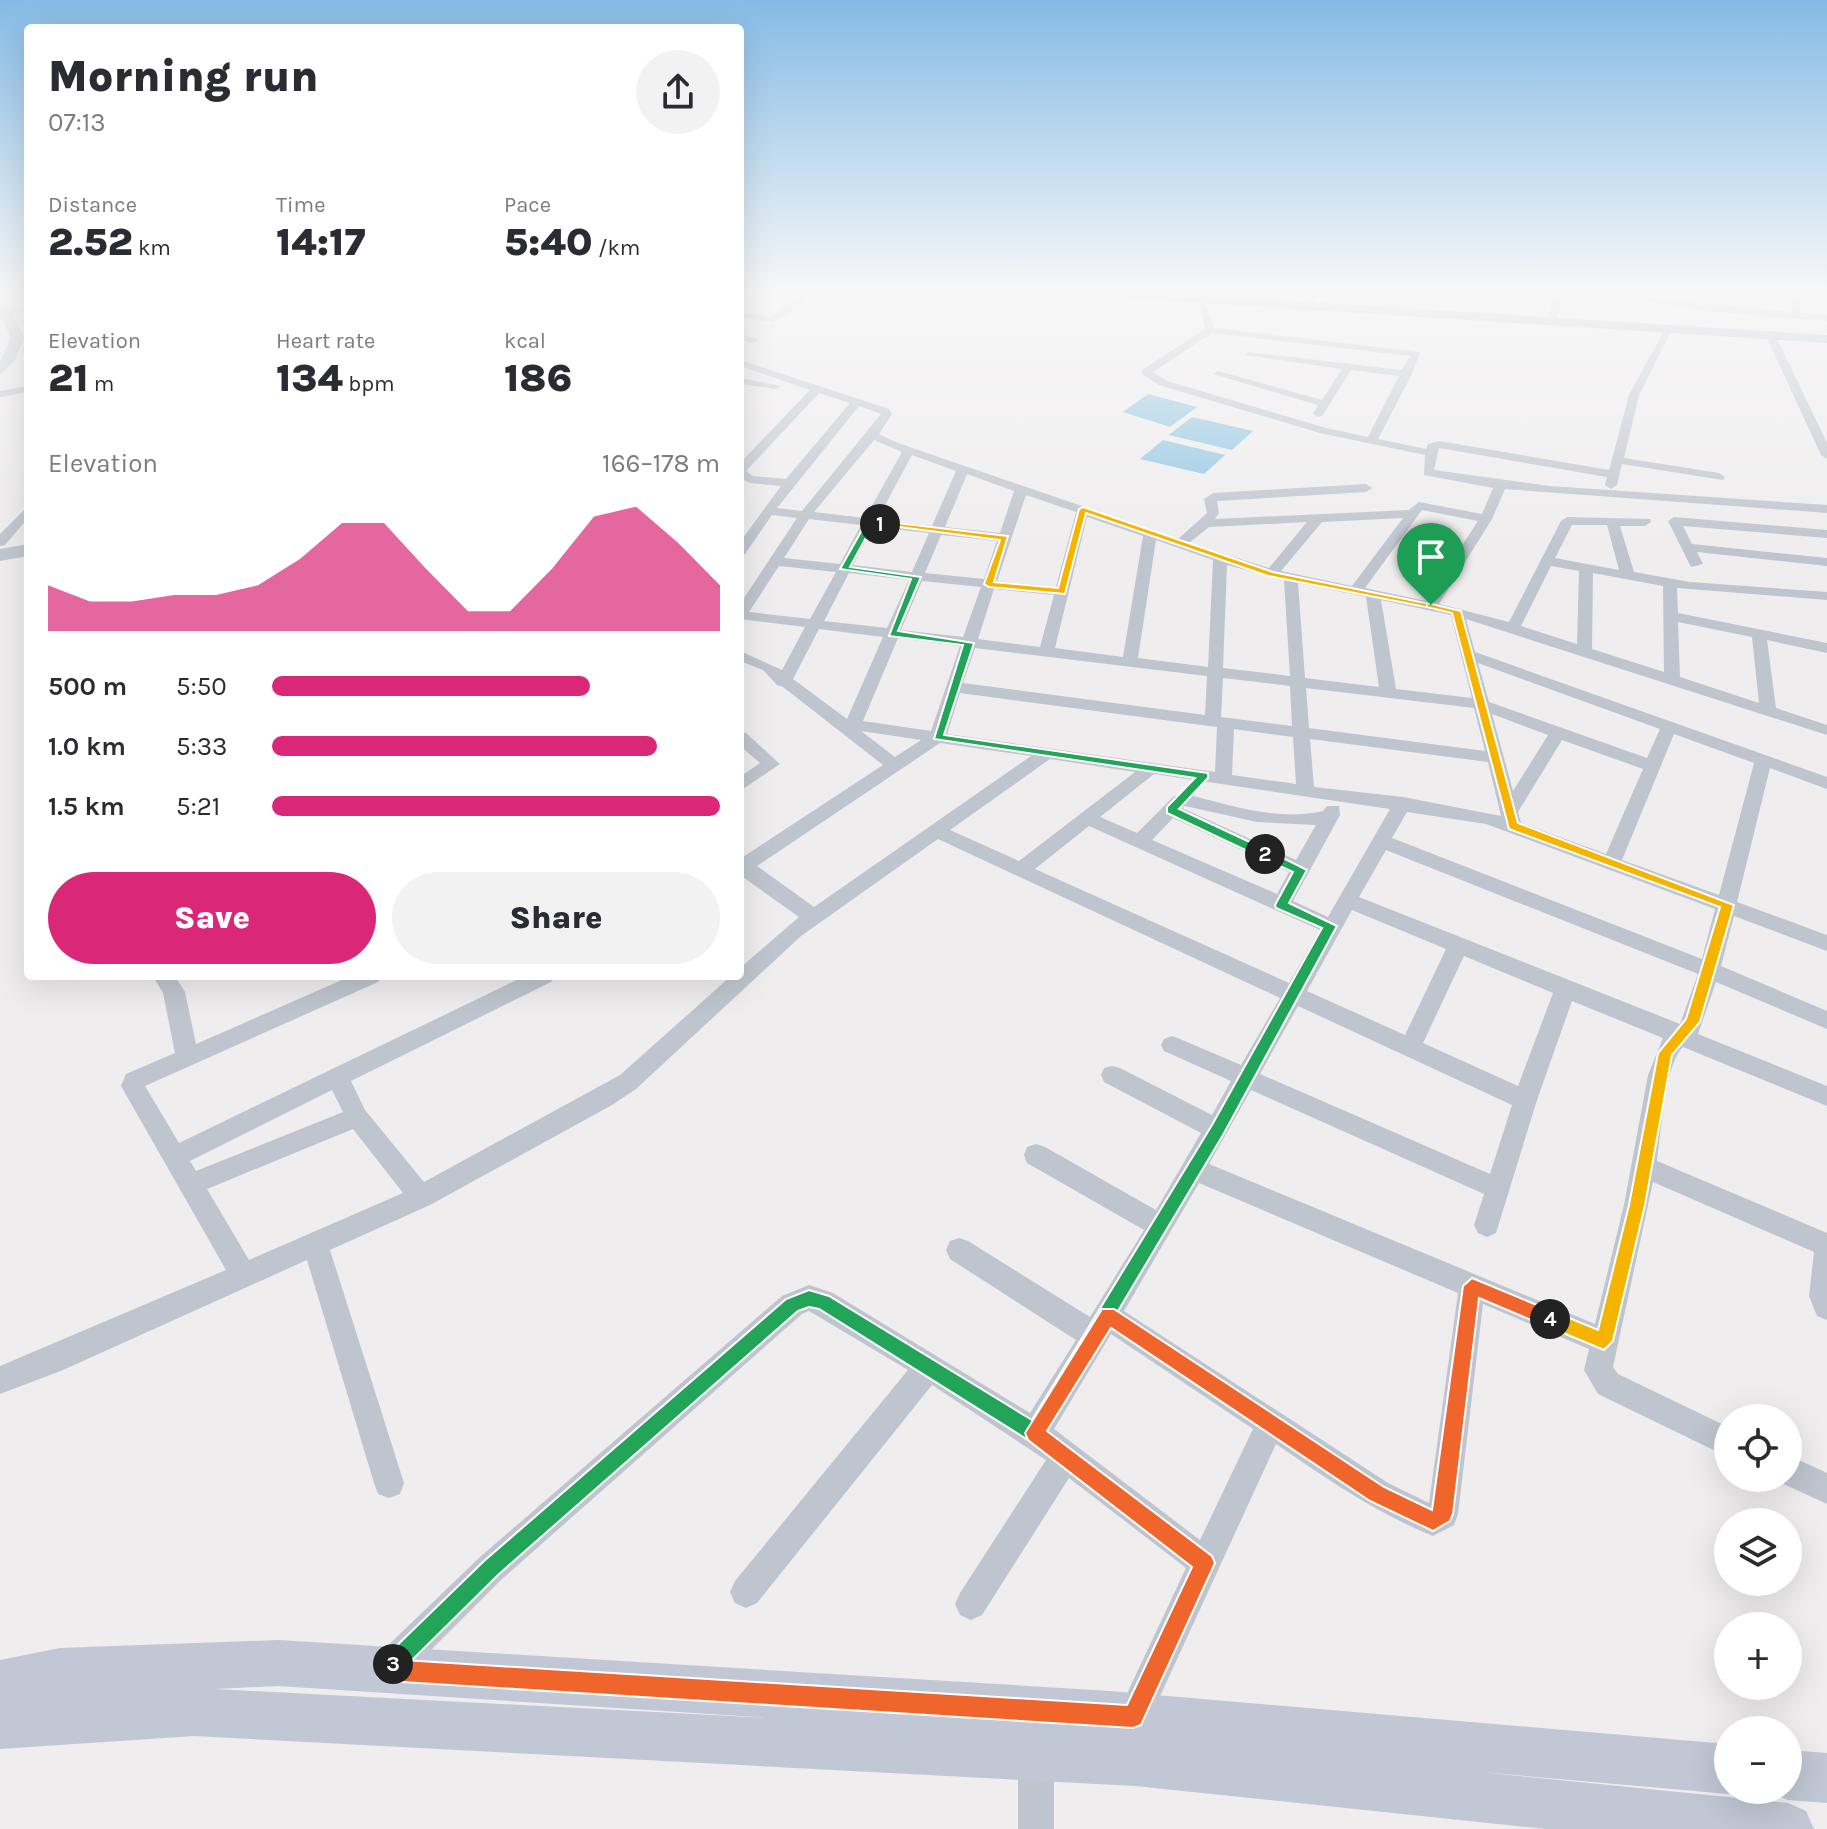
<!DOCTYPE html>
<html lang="en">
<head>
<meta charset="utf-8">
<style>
  :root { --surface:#fff; --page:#f2f2f3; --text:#2b2b33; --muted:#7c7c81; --accent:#db2777 }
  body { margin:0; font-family:Karla,sans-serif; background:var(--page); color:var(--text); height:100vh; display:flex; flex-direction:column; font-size:30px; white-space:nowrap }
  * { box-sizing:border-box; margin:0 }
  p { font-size:26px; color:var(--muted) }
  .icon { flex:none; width:44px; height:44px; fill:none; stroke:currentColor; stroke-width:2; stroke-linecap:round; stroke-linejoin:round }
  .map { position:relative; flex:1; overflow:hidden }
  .side { position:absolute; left:24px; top:24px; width:720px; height:956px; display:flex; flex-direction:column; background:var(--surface); border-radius:8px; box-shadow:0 8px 32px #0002 }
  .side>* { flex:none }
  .fabs { position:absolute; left:1714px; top:1404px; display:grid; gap:16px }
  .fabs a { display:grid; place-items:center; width:88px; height:88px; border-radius:50%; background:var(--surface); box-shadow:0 8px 32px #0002; font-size:40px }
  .pin { position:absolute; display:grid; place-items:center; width:68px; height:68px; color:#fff; margin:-82px -34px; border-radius:50% 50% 50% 0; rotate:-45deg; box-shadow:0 0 8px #0007 }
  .pin .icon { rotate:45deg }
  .km { position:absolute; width:40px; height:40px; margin:-20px; border-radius:50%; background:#222; color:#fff; font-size:22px; line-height:40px; text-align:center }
  .round { display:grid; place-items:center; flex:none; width:84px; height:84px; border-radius:42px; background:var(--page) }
  .head { display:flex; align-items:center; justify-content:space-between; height:136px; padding:0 24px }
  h1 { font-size:44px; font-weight:800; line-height:60px }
  .figures { display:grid; grid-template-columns:repeat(3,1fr); gap:12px; height:136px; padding:8px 24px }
  .figures div { display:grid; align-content:center }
  .figures b { font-size:40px; font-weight:800 }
  .figures small { font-size:22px; font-weight:400 }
  .figures p { font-size:22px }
  .chart { height:224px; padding:16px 24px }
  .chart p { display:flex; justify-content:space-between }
  .chart svg { width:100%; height:144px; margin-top:8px; fill:var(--accent); opacity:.7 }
  .button { display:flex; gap:16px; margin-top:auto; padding:16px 24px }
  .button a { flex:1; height:92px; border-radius:48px; background:var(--accent); color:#fff; font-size:32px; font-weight:800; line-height:92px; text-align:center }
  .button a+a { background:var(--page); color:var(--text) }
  ul { padding:0 24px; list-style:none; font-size:26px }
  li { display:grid; grid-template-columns:128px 96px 1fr; align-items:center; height:60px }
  li i { height:20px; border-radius:10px; background:var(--accent) }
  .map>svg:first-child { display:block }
  .water { fill:#90c6e2 }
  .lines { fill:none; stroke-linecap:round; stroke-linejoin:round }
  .street { fill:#bfc5ce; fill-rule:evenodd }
  .secondary { fill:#c1c7d4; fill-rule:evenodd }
  .primary { fill:#afb8c9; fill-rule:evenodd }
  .split-1 { fill:#f5b400; stroke:#fff; stroke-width:2 }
  .split-2 { fill:#22a559; stroke:#fff; stroke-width:2 }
  .split-3 { fill:#22a559; stroke:#fff; stroke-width:2 }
  .split-4 { fill:#f0652b; stroke:#fff; stroke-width:2 }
  .split-5 { fill:#f5b400; stroke:#fff; stroke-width:2 }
</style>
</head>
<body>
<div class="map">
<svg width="1827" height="1829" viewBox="0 0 1827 1829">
  <rect width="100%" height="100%" fill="#efeded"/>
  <!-- water -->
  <path class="water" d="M 1148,394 L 1197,407 L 1170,427 L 1123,412 Z
    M 1192,417 L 1253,431 L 1232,450 L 1169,435 Z
    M 1163,440 L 1225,455 L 1204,474 L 1140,459 Z"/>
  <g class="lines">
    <!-- street -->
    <path class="street" d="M 5,293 L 28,293 L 28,299 L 6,295 Z
      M 752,293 L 771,293 L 806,300 L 774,322 L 740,318 L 740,312 L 769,317 L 794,301 Z
      M 1202,293 L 1214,328 L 1420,352 L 1412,374 L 1378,439 L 1426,449 L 1428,444 L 1439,441 L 1609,470 L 1629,395 L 1665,329 L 1673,327 L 1639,395 L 1624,458 L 1719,473 L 1725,477 L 1723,480 L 1622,464 L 1617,485 L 1611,489 L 1605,485 L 1607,477 L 1439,448 L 1434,470 L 1550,486 L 1827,505 L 1827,513 L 1505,489 L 1492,519 L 1439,604 L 1509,622 L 1561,521 L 1567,517 L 1650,519 L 1651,522 L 1645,526 L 1620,526 L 1634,572 L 1690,582 L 1827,592 L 1827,600 L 1677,588 L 1678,613 L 1827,643 L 1827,653 L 1767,640 L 1776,708 L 1827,725 L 1827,735 L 1466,619 L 1475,652 L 1827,777 L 1827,789 L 1770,768 L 1737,902 L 1827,935 L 1827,951 L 1734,916 L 1721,966 L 1827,1011 L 1827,1029 L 1716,982 L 1698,1034 L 1827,1086 L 1827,1106 L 1683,1047 C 1665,1063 1661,1135 1657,1161 L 1827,1233 L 1827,1320 L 1817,1316 L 1809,1296 L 1814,1252 L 1653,1182 L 1613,1367 L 1618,1374 L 1728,1427 L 1728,1457 L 1598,1394 L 1584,1370 L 1589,1349 L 1483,1304 L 1458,1514 L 1454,1525 L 1433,1536 C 1376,1513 1327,1479 1276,1444 L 1145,1729 L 1133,1734 L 1121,1729 L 1116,1717 L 1186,1568 L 1069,1478 L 982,1615 L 971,1620 L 960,1615 L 955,1604 L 960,1593 L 1046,1460 L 932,1385 L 757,1603 L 746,1608 L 735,1603 L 730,1592 L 735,1581 L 908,1370 L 809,1311 L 802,1314 L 502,1579 L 403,1678 L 391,1683 L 379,1678 L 374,1666 L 379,1654 L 480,1557 L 782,1296 L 809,1285 L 833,1293 L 1030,1413 L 1076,1340 L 950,1259 L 946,1250 L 950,1241 L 959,1238 L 968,1241 L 1090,1317 L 1144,1230 L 1027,1163 L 1024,1155 L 1027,1147 L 1036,1144 L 1045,1147 L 1156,1210 L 1201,1133 L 1104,1082 L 1101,1075 L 1104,1068 L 1112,1066 L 1120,1068 L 1212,1115 L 1231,1081 L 1164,1051 L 1161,1045 L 1164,1039 L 1172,1036 L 1180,1039 L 1241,1065 L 1280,998 L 938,839 L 801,936 L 636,1089 L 612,1105 L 430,1205 L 330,1250 L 404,1483 L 400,1494 L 389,1498 L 378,1494 L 374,1483 L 307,1260 L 63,1370 L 0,1394 L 0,1366 L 226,1270 L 121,1086 L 126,1074 L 175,1053 L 163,993 L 153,976 L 175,976 L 185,992 L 196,1044 L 351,976 L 382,976 L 378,982 L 145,1086 L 179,1143 L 525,976 L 555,976 L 551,982 L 351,1081 L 365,1110 L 424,1182 L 620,1075 L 731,976 L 740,976 L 740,968 L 799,917 L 740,875 L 740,859 L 883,765 L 783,687 L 777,685 L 763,670 L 740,661 L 740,651 L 782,670 L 805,627 L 740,619 L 740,604 L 797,518 L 772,515 L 745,554 L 740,555 L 740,542 L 781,486 L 750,483 L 740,478 L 740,463 L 810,390 L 740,366 L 740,360 L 889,409 L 892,414 L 879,434 L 895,442 L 1178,539 L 1207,513 L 1204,499 L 1213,493 L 1366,484 L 1372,488 L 1366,492 L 1217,501 L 1219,513 L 1215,519 L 1409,510 L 1419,502 L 1482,514 L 1493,488 L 1424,475 L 1425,455 L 1320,433 L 1159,385 L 1142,374 L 1142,370 L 1205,329 L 1197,295 ZM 1212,333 L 1410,356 L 1402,370 L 1249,352 L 1244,355 L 1342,369 L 1322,400 L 1218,371 L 1213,374 L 1318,405 L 1313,414 L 1318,417 L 1322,416 L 1351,370 L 1399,376 L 1368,437 L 1326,428 L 1167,381 L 1153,372 ZM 819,393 L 850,403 L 786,479 L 753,476 L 746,471 ZM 859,406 L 881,414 L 802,511 L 777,508 ZM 874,440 L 902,452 L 865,518 L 814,512 ZM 912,455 L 956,471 L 932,526 L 877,520 ZM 967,474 L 1014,491 L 1000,533 L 945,527 ZM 1026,495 L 1076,512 L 1056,587 L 997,581 ZM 1422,510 L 1478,521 L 1426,601 L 1365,588 ZM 1087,517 L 1143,536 L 1123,657 L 1055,648 ZM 1403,518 L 1352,586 L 1281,571 L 1322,522 ZM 809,519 L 861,525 L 840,564 L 784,558 ZM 1307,522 L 1269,568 L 1189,543 L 1209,527 ZM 1572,525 L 1607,525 L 1619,570 L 1555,558 ZM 873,527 L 929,533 L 912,572 L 853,565 ZM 941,535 L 997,541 L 984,579 L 925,573 ZM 1156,540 L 1213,560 L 1208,667 L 1138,658 ZM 1227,565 L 1284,580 L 1290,676 L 1223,668 ZM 779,566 L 836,572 L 810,619 L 749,612 ZM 1551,566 L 1579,571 L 1577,644 L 1521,626 ZM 849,573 L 909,580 L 887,628 L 824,621 ZM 1593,573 L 1663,586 L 1664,672 L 1592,649 ZM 922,581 L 981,587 L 963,637 L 901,630 ZM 1298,583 L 1366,597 L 1379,687 L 1305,678 ZM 994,589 L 1054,595 L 1040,647 L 978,639 ZM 1381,600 L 1451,615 L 1472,698 L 1396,689 ZM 1678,622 L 1752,637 L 1759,703 L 1680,677 ZM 819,629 L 883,637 L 847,719 L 793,679 ZM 898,638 L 960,646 L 931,731 L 863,721 ZM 975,648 L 1207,676 L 1205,715 L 963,683 ZM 1478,663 L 1660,729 L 1647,758 L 1489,702 ZM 1223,678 L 1290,686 L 1292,726 L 1221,717 ZM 1306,688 L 1474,708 L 1485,751 L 1309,728 ZM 960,693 L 1217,727 L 1215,772 L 947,734 ZM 1492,714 L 1548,735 L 1513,791 ZM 1234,729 L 1293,737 L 1296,784 L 1232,775 ZM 861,731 L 921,740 L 895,757 ZM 1674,734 L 1754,763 L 1719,895 L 1622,860 ZM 1310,739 L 1488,762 L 1501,816 L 1403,797 L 1314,787 ZM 1562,740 L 1643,769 L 1606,854 L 1521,823 L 1518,812 ZM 940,743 L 1031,756 L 814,907 L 757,866 ZM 1050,759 L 1135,772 L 1019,861 L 950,830 ZM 1154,774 L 1390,809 L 1328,917 L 1293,901 L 1340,815 L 1339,806 L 1327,806 L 1323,811 C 1278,822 1226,804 1182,793 L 1173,797 L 1137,833 L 1100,817 ZM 1185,806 L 1257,822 L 1316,825 L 1296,860 L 1182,808 ZM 1407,812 L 1486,824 L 1715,909 L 1702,959 L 1392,838 ZM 1173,818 L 1289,872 L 1277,894 L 1152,840 ZM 1089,826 L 1320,930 L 1289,983 L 1035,869 ZM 1386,850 L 1698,974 L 1680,1024 L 1359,897 ZM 1352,910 L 1446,949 L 1405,1035 L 1307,991 ZM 1464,956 L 1553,993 L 1518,1086 L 1423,1043 ZM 1572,1001 L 1663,1038 L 1648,1075 L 1624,1205 L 1595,1324 L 1209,1164 L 1251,1090 L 1484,1194 L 1474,1225 L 1478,1233 L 1487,1237 L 1496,1233 L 1537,1100 ZM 1298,1006 L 1512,1105 L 1490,1174 L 1260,1074 ZM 332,1090 L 343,1112 L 196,1171 L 190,1161 ZM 353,1129 L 403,1193 L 249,1260 L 207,1189 ZM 1199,1183 L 1458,1293 L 1429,1503 L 1388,1483 L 1124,1311 ZM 1111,1334 L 1253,1429 L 1200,1540 L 1054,1429 Z
      M 1311,293 L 1319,293 L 1310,305 L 1306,302 Z
      M 1555,293 L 1563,293 L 1557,319 L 1552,322 L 1547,319 Z
      M 1594,293 L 1792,312 L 1791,293 L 1799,293 L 1801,313 L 1827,315 L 1827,321 L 1717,312 Z
      M 16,307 L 19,312 L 0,317 L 0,311 Z
      M 1771,333 L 1776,336 L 1827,443 L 1827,459 L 1821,455 L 1766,336 Z
      M 740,334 L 756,338 L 758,340 L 753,343 L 740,340 Z
      M 28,345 L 28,351 L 23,351 L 23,347 Z
      M 740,378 L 781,386 L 776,389 L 740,384 Z
      M 28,386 L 28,392 L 0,397 L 0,391 Z
      M 28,506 L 28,518 L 5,545 L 0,546 L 0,534 Z
      M 1674,517 L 1827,530 L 1827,538 L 1683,526 L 1692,544 L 1827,558 L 1827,566 L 1697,552 L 1703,564 L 1691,567 L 1668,521 Z
      M 740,732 L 746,733 L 780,764 L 740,791 L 740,777 L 760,763 L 740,746 Z
      M 1788,1455 L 1827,1473 L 1827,1504 L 1777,1481 L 1776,1478 L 1788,1478 Z
      M 1036,1735 L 1048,1741 L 1054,1753 L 1054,1829 L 1018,1829 L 1018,1753 L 1024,1741 Z"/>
    <!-- secondary -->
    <path class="secondary" d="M 0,301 L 14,315 L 24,338 L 15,360 L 0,374 L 0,361 L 11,338 L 0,314 Z
      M 28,544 L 28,556 L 0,561 L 0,549 Z
      M 278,1640 L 1110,1691 L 1728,1744 L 1728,1790 L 1737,1790 L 1728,1794 L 1480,1772 L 1788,1803 L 1806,1811 L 1814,1829 L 1546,1829 L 1135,1786 L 194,1736 L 0,1749 L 0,1660 L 60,1648 ZM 278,1686 L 771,1718 L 215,1689 Z
      M 1788,1750 L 1827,1753 L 1827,1803 L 1788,1800 L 1770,1793 L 1788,1790 Z"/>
    <!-- primary -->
    <path class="primary" d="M 1102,293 L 1166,293 L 1827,335 L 1827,343 L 1109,297 Z"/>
  </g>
  <!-- sky -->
  <linearGradient id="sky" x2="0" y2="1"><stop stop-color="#85bbe6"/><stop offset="0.53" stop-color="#f8f7f7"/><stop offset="1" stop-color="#f8f7f7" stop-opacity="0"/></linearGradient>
  <rect width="1827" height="549" fill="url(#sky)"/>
  <!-- split-1 -->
  <path class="split-1" d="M 1083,507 L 1273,572 L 1435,605 L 1431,608 L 1268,576 L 1086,513 L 1065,594 L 989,587 L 984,584 L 1000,540 L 876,524 L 880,521 L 1008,536 L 994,582 L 1058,588 L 1079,509 Z"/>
  <!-- split-2 -->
  <path class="split-2" d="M 867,521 L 884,524 L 873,525 L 850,567 L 921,577 L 898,631 L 974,643 L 944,735 L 1208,773 L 1208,778 L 1179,809 L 1269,851 L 1269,857 L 1260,857 L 1167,813 L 1167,807 L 1195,778 L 934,739 L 963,645 L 889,636 L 911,579 L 840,569 Z"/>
  <!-- split-3 -->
  <path class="split-3" d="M 1265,849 L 1307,870 L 1289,903 L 1337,926 L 1223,1135 L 1041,1440 L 1028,1440 L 819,1309 L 809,1307 L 798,1311 L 498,1575 L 401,1671 L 393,1675 L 386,1671 L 383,1664 L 386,1656 L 484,1561 L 786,1299 L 809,1290 L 829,1296 L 1032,1420 L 1212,1125 L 1322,928 L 1276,908 L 1275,905 L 1293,872 L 1260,857 L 1259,854 Z"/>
  <!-- split-4 -->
  <path class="split-4" d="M 1472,1278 L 1556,1313 L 1559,1319 L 1550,1328 L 1479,1298 L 1453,1514 L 1450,1521 L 1433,1531 L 1370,1501 L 1111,1328 L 1047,1431 L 1212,1556 L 1215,1563 L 1141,1725 L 1133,1728 L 387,1681 L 379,1678 L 376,1670 L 379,1662 L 393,1653 L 403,1660 L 1127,1705 L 1192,1567 L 1028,1440 L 1025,1433 L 1102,1309 L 1114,1309 L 1384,1487 L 1432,1510 L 1463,1286 Z"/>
  <!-- split-5 -->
  <path class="split-5" d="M 1427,603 L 1461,611 L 1518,823 L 1734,905 L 1700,1022 L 1672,1055 L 1645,1205 L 1613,1341 L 1604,1350 L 1544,1325 L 1541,1319 L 1550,1310 L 1598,1330 L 1629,1205 L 1658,1053 L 1686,1019 L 1720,907 L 1509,829 L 1452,613 L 1427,607 Z"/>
</svg>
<div class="fabs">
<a><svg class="icon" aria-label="locate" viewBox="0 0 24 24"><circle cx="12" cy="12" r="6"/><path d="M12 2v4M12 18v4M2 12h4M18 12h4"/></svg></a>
<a><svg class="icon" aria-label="layers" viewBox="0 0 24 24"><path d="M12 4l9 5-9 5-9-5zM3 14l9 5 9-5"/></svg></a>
<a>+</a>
<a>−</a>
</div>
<div class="pin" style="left:1431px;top:605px;background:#1e9e55"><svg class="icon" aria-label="arrive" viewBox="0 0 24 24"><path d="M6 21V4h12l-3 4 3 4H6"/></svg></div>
<b class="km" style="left:880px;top:524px">1</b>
<b class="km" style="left:1265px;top:854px">2</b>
<b class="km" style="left:393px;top:1664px">3</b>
<b class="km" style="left:1550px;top:1319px">4</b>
<section class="side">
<div class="head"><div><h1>Morning run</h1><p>07:13</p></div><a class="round"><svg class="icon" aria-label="share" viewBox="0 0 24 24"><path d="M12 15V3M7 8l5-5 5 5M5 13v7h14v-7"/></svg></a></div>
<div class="figures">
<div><p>Distance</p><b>2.52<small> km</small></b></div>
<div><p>Time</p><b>14:17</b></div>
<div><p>Pace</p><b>5:40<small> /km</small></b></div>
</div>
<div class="figures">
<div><p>Elevation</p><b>21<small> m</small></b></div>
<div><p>Heart rate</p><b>134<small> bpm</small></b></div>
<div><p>kcal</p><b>186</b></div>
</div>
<div class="chart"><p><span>Elevation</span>166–178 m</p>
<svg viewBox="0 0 160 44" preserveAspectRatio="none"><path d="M0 44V30L10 35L20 35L30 33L40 33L50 30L60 22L70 11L80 11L90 25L100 38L110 38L120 25L130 9L140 6L150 17L160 30V44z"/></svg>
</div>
<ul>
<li><b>500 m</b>5:50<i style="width:71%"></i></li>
<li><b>1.0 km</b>5:33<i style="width:86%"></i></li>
<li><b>1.5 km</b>5:21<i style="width:100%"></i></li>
</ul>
<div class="button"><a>Save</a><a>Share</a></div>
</section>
</div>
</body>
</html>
